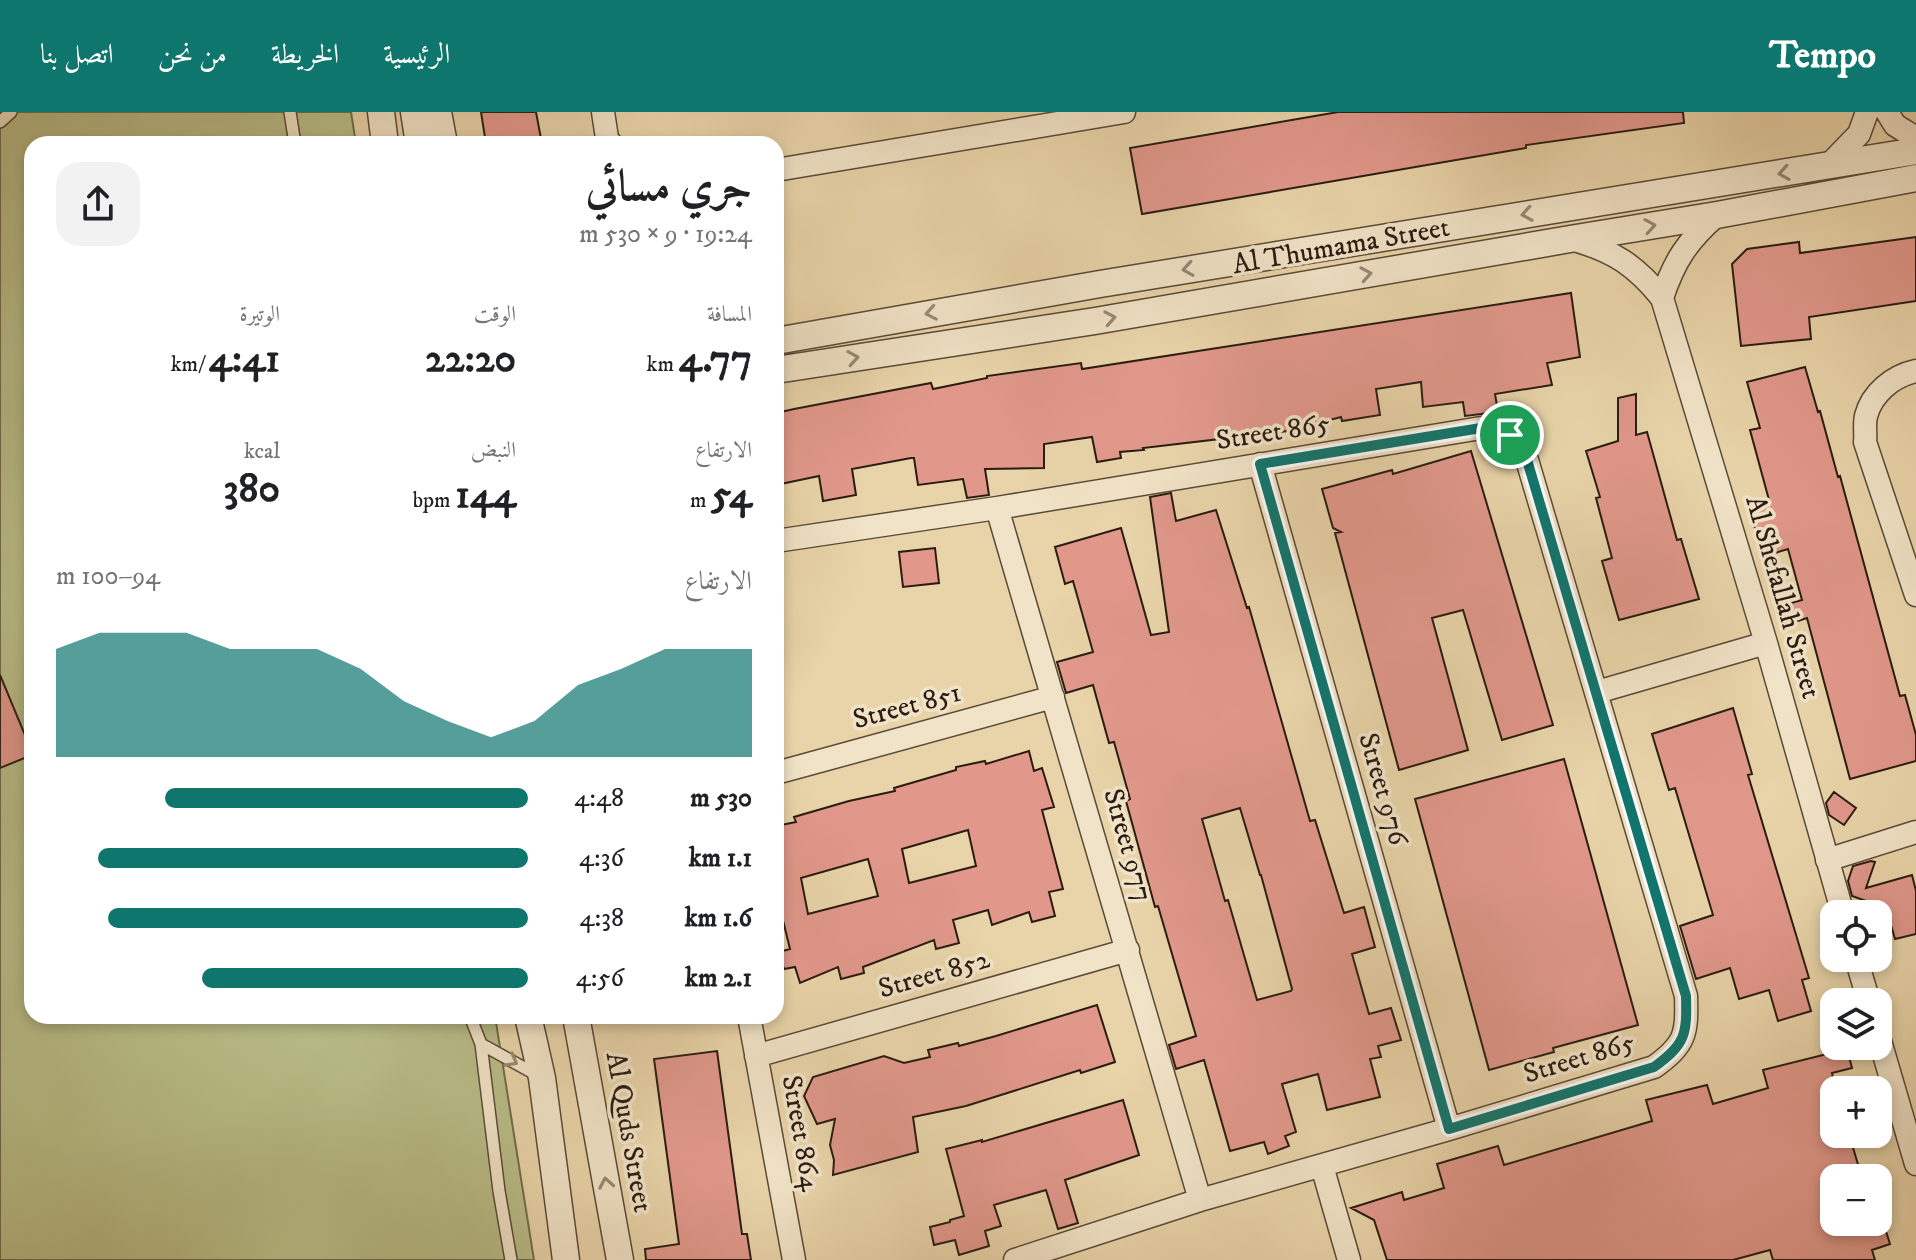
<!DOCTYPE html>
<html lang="ar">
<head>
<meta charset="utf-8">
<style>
  :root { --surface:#fff; --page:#f2f2f2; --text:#202124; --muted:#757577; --accent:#0f766e }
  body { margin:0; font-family:"IM FELL DW Pica",Amiri,serif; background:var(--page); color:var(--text); direction:rtl; height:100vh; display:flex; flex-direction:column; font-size:30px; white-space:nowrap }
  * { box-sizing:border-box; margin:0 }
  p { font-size:26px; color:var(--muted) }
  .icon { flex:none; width:44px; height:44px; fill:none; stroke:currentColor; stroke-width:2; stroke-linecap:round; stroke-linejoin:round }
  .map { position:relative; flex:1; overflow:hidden; direction:ltr }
  .details { position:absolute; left:24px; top:24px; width:760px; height:888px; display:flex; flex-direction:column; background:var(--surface); border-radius:24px; box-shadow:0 4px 12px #0003; direction:rtl }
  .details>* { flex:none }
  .buttons { position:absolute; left:1820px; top:788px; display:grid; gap:16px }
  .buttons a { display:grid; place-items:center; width:72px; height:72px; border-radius:16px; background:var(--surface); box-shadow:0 4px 12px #0003; font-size:40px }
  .pin { position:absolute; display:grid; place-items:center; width:68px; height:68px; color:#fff; margin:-34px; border:4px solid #fff; border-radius:50%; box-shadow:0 2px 8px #0007 }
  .round { display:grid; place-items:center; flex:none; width:84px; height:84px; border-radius:24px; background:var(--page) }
  .overview { display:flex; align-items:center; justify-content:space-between; height:136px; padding:0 32px }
  h1 { font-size:44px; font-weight:700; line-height:60px }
  .metrics { display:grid; grid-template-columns:repeat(3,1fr); gap:12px; height:136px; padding:8px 32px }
  .metrics div { display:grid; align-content:center }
  .metrics b { font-size:40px; font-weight:700 }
  .metrics small { font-size:22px; font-weight:400 }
  .metrics p { font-size:22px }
  .chart { height:224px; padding:16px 32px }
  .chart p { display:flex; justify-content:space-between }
  .chart svg { width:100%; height:144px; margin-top:8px; fill:var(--accent); opacity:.7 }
  ul { padding:0 32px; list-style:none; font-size:26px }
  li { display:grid; grid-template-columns:128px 96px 1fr; align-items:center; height:60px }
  li i { height:20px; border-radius:10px; background:var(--accent) }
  header { display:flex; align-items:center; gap:48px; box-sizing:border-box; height:112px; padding:0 40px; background:var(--accent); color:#fff }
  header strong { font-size:38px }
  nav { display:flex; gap:44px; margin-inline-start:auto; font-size:28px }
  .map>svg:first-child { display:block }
  .green { fill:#b8bc87; stroke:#716c4c; stroke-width:2 }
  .building { fill:#e1988b; stroke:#2a1c12; stroke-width:2; fill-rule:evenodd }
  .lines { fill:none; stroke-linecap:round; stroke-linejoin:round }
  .service-casing { stroke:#5a4a38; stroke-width:14 }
  .minor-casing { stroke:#5a4a38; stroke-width:25 }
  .tertiary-casing { stroke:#5a4a38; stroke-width:29 }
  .service { stroke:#f1e3c7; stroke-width:11 }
  .minor { stroke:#f1e3c7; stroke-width:22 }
  .tertiary { stroke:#f1e3c7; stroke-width:26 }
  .oneway { stroke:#978976 }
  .route-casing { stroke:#fff; stroke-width:16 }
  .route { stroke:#0f766e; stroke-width:10 }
  .labels { text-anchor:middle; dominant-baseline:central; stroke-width:7; stroke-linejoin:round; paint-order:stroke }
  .street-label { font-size:28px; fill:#2a1c12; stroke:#f1e3c7 }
</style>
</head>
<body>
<header>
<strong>Tempo</strong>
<nav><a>الرئيسية</a><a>الخريطة</a><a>من نحن</a><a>اتصل بنا</a></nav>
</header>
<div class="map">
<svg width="1916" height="1148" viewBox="0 0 1916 1148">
  <rect width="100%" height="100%" fill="#e9d4a9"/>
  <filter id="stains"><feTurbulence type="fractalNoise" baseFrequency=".0025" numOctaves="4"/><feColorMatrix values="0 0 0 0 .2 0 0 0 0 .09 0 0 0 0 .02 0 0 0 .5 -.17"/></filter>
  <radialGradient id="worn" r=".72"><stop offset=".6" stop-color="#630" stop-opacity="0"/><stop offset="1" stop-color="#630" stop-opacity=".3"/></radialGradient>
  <!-- green -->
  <path class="green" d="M 0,0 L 351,0 L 356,32 L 32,32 L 32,904 L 495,904 L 534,1148 L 0,1148 Z"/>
  <!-- building -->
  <path class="building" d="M 481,0 L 536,0 L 542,32 L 486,32 Z
    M 1338,0 L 1683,0 L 1684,11 L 1526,33 L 1526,36 L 1142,102 L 1130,36 Z
    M 1916,125 L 1916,189 L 1809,205 L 1811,227 L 1741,234 L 1732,152 L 1747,137 L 1799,130 L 1800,141 Z
    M 1571,181 L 1580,245 L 1547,251 L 1552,273 L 1495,282 L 1498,300 L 1465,304 L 1463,290 L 1423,295 L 1421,270 L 1376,277 L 1380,303 L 1342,309 L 1341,305 L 1288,319 L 1143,336 L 1144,338 L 1120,340 L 1121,346 L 1097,350 L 1092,325 L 1044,332 L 1044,356 L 985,357 L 989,383 L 967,386 L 963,367 L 918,373 L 914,346 L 911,346 L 852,357 L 856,383 L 823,389 L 819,364 L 776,373 L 776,301 L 794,297 L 931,271 L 933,277 L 987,266 L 987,264 L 1081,251 L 1082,257 Z
    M 1805,255 L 1818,300 L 1820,299 L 1838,365 L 1840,364 L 1900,584 L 1905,583 L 1916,623 L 1916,649 L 1850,667 L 1807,506 L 1782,514 L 1776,495 L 1802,488 L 1788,437 L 1765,444 L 1754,413 L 1750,392 L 1769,388 L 1750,318 L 1760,316 L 1747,270 Z
    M 1636,282 L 1636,323 L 1647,320 L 1677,428 L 1681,427 L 1699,487 L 1619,508 L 1602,449 L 1612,446 L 1596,386 L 1600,385 L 1586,339 L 1618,329 L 1618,286 Z
    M 1471,339 L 1553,613 L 1502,628 L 1463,498 L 1432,506 L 1468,638 L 1399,658 L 1335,421 L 1341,420 L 1333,416 L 1322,377 L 1392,358 L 1393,362 Z
    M 1171,381 L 1176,409 L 1216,398 L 1247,496 L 1249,495 L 1310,709 L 1315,708 L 1344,801 L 1364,795 L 1375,835 L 1352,842 L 1369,902 L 1391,896 L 1401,928 L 1378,934 L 1381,945 L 1370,947 L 1380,985 L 1327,998 L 1318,962 L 1282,972 L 1296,1020 L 1285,1024 L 1289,1034 L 1268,1042 L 1264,1030 L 1230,1039 L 1204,948 L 1176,957 L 1169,933 L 1196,924 L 1158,794 L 1155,795 L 1126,689 L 1130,687 L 1114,630 L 1109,631 L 1093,573 L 1066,581 L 1057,550 L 1093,540 L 1073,469 L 1065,472 L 1055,435 L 1121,416 L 1151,523 L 1169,520 L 1150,385 ZM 1240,696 L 1260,763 L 1261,763 L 1292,877 L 1291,879 L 1257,888 L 1228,788 L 1225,789 L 1202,707 Z
    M 935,436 L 939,471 L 903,475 L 899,440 Z
    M 0,563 L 32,640 L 32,643 L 0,656 Z
    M 1733,596 L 1752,662 L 1748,663 L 1809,866 L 1802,868 L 1811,899 L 1778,909 L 1769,878 L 1739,887 L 1730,856 L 1696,867 L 1680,814 L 1713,803 L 1675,676 L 1669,678 L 1652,622 Z
    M 1029,639 L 1034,659 L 1042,656 L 1054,695 L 1042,698 L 1063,777 L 1049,780 L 1055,804 L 1032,810 L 1029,800 L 992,813 L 988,798 L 953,808 L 959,831 L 936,837 L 934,828 L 863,855 L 864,861 L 841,867 L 838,855 L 800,871 L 795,855 L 784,857 L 779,840 L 790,837 L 776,780 L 776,714 L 796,710 L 794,705 L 849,689 L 895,679 L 894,676 L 956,658 L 956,655 L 985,649 L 986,652 ZM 968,718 L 976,754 L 909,771 L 902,737 ZM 868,747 L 878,784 L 808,802 L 801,766 Z
    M 1564,647 L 1638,913 L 1553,936 L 1554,940 L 1489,958 L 1415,687 Z
    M 1834,680 L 1856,696 L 1844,713 L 1829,703 L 1826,691 Z
    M 1871,749 L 1875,750 L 1866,776 L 1912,763 L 1916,779 L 1916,822 L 1895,827 L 1886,796 L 1852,784 L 1848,769 L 1853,754 Z
    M 1097,893 L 1115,950 L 1081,961 L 1080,958 L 966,994 L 913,1005 L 918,1040 L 833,1063 L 834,1048 L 830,1033 L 835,1007 L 817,1012 L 804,984 L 813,965 L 884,944 L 904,951 L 930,945 L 928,938 L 958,931 L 959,934 L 996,924 Z
    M 1847,937 L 1852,956 L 1832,961 L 1834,970 L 1834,1022 L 1849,1022 L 1862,1066 L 1834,1066 L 1834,1110 L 1883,1110 L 1890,1132 L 1872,1138 L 1875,1148 L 1773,1148 L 1770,1138 L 1733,1148 L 1387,1148 L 1374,1108 L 1351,1096 L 1402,1080 L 1404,1088 L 1444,1076 L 1437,1052 L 1498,1034 L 1504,1053 L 1652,1009 L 1646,988 L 1707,973 L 1713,992 L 1768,976 L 1763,958 Z
    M 717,939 L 742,1122 L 747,1122 L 751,1148 L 646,1148 L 645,1137 L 679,1132 L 654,947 Z
    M 1123,988 L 1139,1043 L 1065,1068 L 1078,1111 L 1058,1117 L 1046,1078 L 994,1093 L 1001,1114 L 985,1119 L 989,1134 L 959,1143 L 955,1128 L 934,1133 L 930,1115 L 950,1110 L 950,1108 L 964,1104 L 946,1037 L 982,1028 L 982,1030 Z"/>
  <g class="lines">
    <defs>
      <path id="service" d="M 290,0 L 295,32
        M 0,10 L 11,0
        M 470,904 L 481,932 L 499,1079 L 511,1148
        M 481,932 L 537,963"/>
      <path id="minor" d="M 603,0 L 607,26 L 611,32
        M 1887,0 L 1895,13 L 1916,26
        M 1828,54 L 1859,22 L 1867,0
        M 776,58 L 1124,0
        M 1574,128 C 1614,139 1636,154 1662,186 L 1766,531 L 1843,802
        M 1662,186 C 1674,149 1688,128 1717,103
        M 1916,259 C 1893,264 1872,281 1866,304 C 1864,312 1866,322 1865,330 L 1916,483
        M 1260,352 L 1449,1017
        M 997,396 L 1200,1088
        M 776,429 L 997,396 L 1481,316 L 1510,323 L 1527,348 L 1686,884 C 1687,922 1686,932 1654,955 L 1449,1017 L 1200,1088 L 1015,1148
        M 1597,580 L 1766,531
        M 776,661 L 1053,585
        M 1827,748 L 1916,720
        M 1856,846 L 1869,890
        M 749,904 L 794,1148
        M 1878,922 L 1916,1052
        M 756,944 L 1128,838
        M 1322,1054 L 1349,1148"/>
      <path id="tertiary" d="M 381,0 L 385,32
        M 414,0 L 419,32
        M 438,0 L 444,32
        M 776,229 L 1100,172 L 1916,39
        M 776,258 L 1095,209 L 1570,127 L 1717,103 L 1916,66
        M 528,904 L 542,966 L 566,1148
        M 576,904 L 620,1148"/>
    </defs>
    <!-- service casing -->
    <use href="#service" class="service-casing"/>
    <!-- minor casing -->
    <use href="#minor" class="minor-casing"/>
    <!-- tertiary casing -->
    <use href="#tertiary" class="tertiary-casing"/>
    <!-- service -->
    <use href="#service" class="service"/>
    <!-- minor -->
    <use href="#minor" class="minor"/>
    <!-- tertiary -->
    <use href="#tertiary" class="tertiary"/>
  </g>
  <!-- one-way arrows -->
  <defs><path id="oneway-chevron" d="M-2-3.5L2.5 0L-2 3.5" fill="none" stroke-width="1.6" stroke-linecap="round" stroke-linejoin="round" transform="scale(2)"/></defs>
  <g class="oneway">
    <use href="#oneway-chevron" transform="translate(1784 61) rotate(171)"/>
    <use href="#oneway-chevron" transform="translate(1527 102) rotate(171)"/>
    <use href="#oneway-chevron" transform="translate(1650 114) rotate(-9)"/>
    <use href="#oneway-chevron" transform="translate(1188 157) rotate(171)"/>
    <use href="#oneway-chevron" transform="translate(1366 162) rotate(-10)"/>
    <use href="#oneway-chevron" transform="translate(931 201) rotate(170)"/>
    <use href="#oneway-chevron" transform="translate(1110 206) rotate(-10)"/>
    <use href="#oneway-chevron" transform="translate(853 246) rotate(-9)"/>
    <use href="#oneway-chevron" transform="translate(512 949) rotate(29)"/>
    <use href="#oneway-chevron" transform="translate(606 1071) rotate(-100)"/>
  </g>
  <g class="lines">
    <defs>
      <path id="route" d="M 1481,316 L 1510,323 L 1527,348 L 1686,884 C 1687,922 1686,932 1654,955 L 1449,1017 L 1260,352 Z"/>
    </defs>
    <!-- route casing -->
    <use href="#route" class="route-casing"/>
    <!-- route -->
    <use href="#route" class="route"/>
  </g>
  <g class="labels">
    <!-- street labels -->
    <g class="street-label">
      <text transform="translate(1341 134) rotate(-10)">Al Thumama Street</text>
      <text transform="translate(1273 320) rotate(-9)">Street 865</text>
      <text transform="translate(1783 485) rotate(74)">Al Shefallah Street</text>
      <text transform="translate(907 594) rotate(-15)">Street 851</text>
      <text transform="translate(1383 677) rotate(74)">Street 976</text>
      <text transform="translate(1128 733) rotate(74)">Street 977</text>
      <text transform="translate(934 862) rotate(-16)">Street 852</text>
      <text transform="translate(1579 946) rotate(-17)">Street 865</text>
      <text transform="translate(629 1020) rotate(80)">Al Quds Street</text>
      <text transform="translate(801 1021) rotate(80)">Street 864</text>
    </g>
  </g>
  <rect width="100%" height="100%" filter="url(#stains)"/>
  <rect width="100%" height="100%" fill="url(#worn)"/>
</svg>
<div class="buttons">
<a><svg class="icon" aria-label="locate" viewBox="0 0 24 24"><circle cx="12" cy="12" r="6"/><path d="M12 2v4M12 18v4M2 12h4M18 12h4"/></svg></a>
<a><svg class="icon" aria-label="layers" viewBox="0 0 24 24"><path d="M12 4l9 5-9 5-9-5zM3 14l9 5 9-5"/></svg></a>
<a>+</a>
<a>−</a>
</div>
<div class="pin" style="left:1510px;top:323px;background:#1e9e55"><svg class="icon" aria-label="arrive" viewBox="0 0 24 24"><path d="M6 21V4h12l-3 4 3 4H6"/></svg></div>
<section class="details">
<div class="overview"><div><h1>جري مسائي</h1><p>19:24 · 9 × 530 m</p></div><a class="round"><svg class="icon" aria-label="share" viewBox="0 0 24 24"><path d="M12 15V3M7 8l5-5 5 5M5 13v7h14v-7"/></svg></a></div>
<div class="metrics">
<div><p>المسافة</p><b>4.77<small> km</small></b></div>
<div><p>الوقت</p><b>22:20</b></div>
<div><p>الوتيرة</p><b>4:41<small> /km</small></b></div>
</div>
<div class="metrics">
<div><p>الارتفاع</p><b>54<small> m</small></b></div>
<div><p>النبض</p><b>144<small> bpm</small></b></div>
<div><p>kcal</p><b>380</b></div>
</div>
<div class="chart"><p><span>الارتفاع</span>94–100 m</p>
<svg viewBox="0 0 160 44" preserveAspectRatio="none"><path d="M0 44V11L10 6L20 6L30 6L40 11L50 11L60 11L70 17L80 27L90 33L100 38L110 33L120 22L130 17L140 11L150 11L160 11V44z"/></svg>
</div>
<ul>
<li><b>530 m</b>4:48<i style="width:77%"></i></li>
<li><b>1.1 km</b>4:36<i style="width:91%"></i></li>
<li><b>1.6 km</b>4:38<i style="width:89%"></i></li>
<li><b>2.1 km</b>4:56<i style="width:69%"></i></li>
</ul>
</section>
</div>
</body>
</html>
